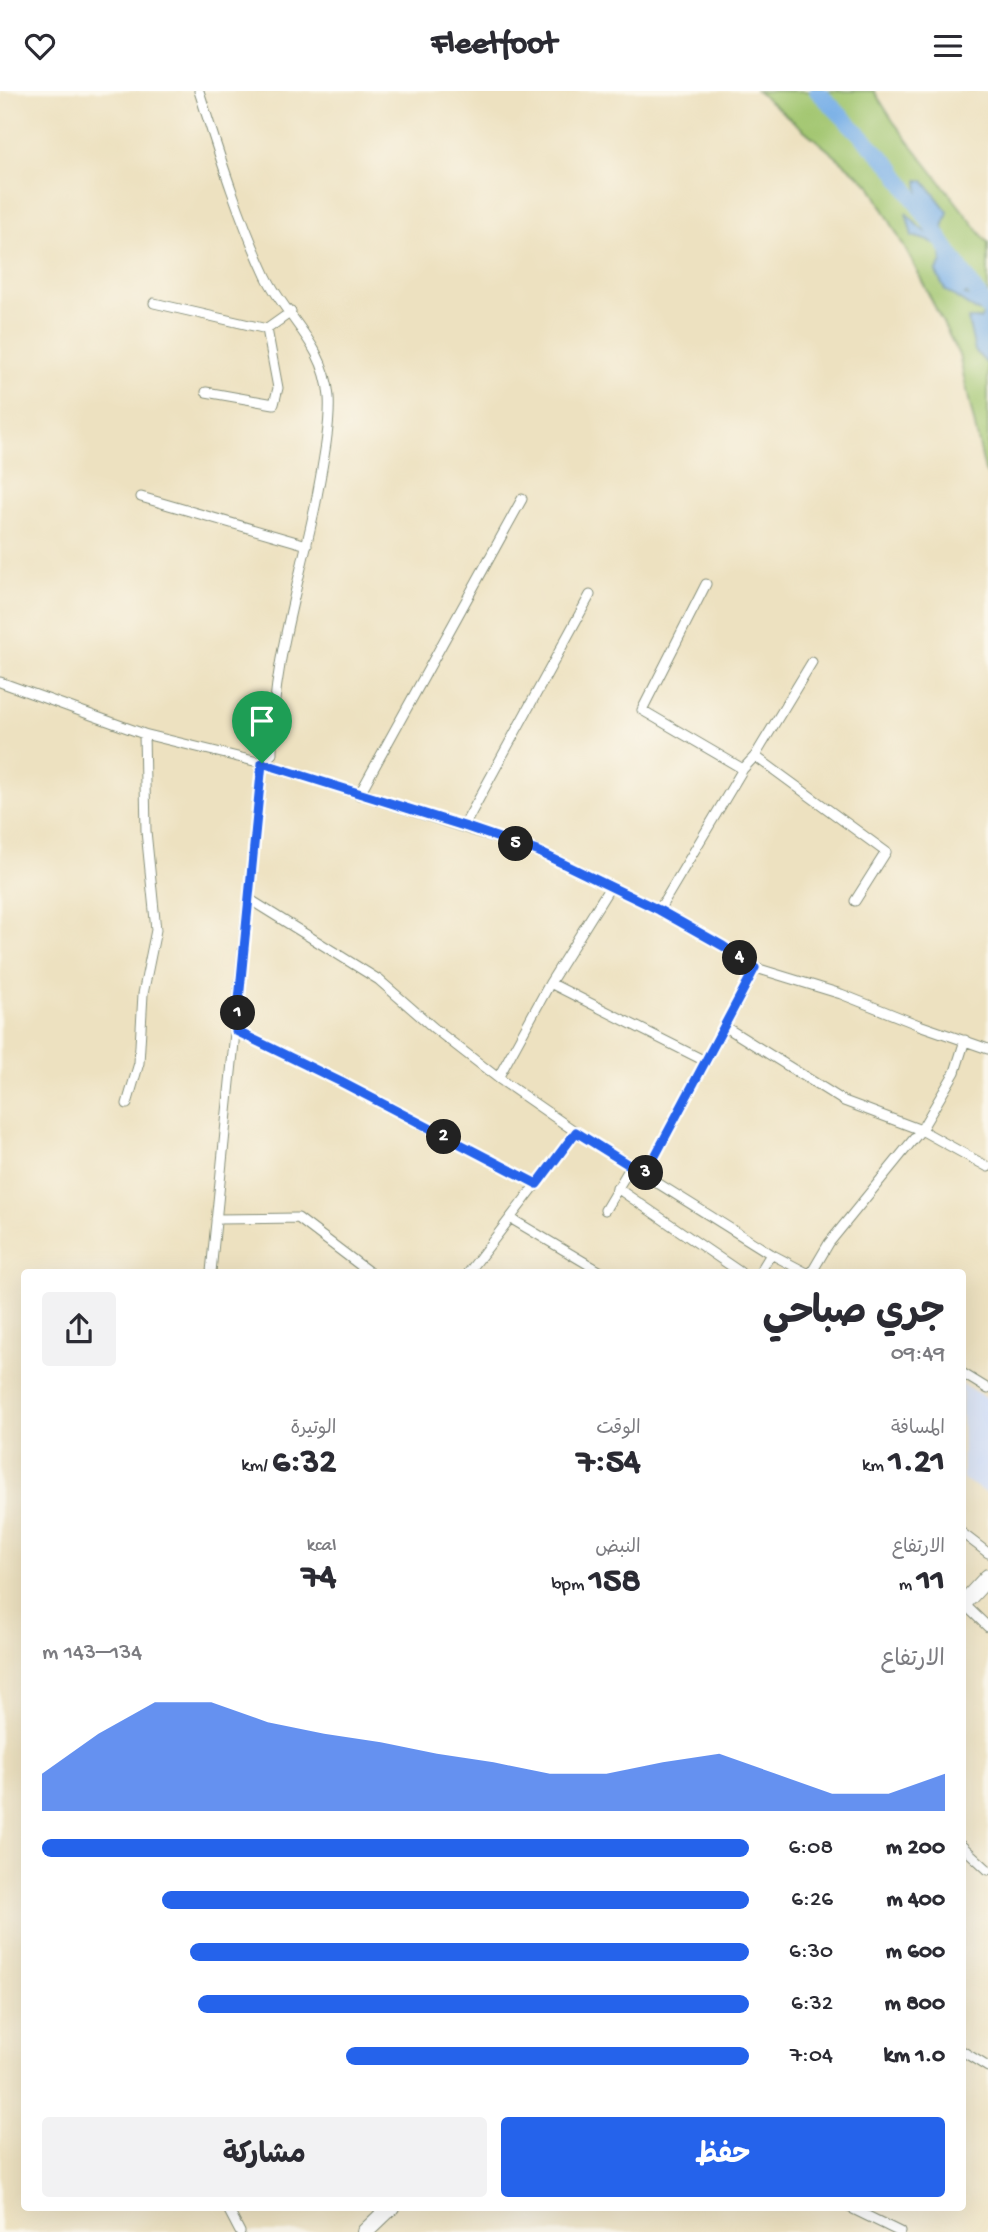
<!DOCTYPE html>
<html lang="ar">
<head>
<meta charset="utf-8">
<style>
  :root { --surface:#fff; --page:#f2f2f3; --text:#2b2b33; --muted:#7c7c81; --accent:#2563eb }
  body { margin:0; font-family:"Gochi Hand","Playpen Sans Arabic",sans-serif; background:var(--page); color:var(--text); direction:rtl; height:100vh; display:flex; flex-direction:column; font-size:26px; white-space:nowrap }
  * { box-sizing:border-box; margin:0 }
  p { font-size:23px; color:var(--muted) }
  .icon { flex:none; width:38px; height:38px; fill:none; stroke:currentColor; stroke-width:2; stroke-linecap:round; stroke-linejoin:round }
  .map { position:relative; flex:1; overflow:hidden; direction:ltr }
  .panel { position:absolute; left:21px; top:1178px; width:945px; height:942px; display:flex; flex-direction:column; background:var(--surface); border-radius:7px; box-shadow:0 7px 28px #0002; direction:rtl }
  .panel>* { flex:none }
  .pin { position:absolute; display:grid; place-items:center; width:60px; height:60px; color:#fff; margin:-72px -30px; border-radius:50% 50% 50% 0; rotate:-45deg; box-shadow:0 0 7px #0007 }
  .pin .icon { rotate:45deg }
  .km { position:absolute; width:35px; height:35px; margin:-18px; border-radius:50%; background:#222; color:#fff; font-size:19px; line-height:35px; text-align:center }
  .round { display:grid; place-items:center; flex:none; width:74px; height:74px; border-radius:7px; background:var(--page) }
  .overview { display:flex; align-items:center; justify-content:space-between; height:119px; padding:0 21px }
  h1 { font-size:38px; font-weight:700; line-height:52px }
  .figures { display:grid; grid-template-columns:repeat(3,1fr); gap:10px; height:119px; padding:7px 21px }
  .figures div { display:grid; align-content:center }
  .figures b { font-size:35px; font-weight:700 }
  .figures small { font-size:19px; font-weight:400 }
  .figures p { font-size:19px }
  .chart { height:196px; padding:14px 21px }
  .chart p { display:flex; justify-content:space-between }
  .chart svg { width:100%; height:126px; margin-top:7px; fill:var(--accent); opacity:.7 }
  .primary-button { display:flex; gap:14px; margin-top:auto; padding:14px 21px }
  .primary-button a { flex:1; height:80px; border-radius:7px; background:var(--accent); color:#fff; font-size:28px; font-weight:700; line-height:80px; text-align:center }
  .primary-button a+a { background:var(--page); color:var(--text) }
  ul { padding:0 21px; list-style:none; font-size:23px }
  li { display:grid; grid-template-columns:112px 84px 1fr; align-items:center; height:52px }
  li i { height:18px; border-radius:9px; background:var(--accent) }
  header { display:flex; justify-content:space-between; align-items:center; height:91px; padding:0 21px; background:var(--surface); font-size:32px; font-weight:700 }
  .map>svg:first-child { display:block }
  .built { fill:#ccdbfa }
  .green { fill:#a2c670; stroke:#608252; stroke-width:2 }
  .water { fill:#77afe7; stroke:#4b768e; stroke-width:2 }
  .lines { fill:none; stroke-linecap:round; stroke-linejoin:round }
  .river { stroke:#77afe7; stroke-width:16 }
  .street-casing { stroke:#868f7a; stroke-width:11 }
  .highway-casing { stroke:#868f7a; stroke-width:18 }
  .street { stroke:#fff; stroke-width:9 }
  .highway { stroke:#fff; stroke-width:16 }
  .route-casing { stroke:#fff; stroke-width:14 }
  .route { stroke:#2563eb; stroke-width:9 }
</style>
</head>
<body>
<header><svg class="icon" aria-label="menu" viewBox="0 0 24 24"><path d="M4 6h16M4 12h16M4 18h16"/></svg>Fleetfoot<svg class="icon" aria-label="heart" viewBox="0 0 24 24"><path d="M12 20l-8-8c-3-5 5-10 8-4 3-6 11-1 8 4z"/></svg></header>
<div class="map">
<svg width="988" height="2141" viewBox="0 0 988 2141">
  <rect width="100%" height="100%" fill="#fbf7ec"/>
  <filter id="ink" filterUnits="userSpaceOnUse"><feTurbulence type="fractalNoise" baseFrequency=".0143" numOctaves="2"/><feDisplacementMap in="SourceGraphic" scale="14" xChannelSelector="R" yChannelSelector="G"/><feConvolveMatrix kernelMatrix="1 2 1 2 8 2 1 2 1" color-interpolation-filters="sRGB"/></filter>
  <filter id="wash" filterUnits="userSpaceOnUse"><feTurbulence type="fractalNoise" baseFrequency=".00686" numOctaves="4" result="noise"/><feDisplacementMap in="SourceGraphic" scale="28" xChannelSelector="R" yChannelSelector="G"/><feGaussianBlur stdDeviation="1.57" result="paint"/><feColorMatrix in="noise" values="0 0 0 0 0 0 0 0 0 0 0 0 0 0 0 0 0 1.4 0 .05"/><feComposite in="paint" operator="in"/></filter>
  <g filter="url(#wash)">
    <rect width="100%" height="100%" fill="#ede1c0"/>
    <!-- built -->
    <path class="built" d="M 962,1293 L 988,1308 L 988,1403 L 963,1388 Z"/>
    <!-- green -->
    <path class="green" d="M 757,0 L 874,0 L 893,30 L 988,152 L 988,384 L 985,380 L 959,264 L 913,172 L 870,94 Z"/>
    <!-- water -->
    <path class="water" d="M 918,89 L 924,90 L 948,121 L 943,136 L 952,172 L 961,180 L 971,186 L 975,196 L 965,204 L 973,206 L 978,201 L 988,214 L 988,274 L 975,260 L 968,228 L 980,228 L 984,222 L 975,219 L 945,199 L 936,181 L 942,171 L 941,156 L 932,151 L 912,145 L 906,122 L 919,136 L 929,143 L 932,137 L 928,126 L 922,124 L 920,120 Z"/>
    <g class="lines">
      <!-- river -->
      <path class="river" d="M 817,0 L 892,76 L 988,218"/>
    </g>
  </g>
  <g filter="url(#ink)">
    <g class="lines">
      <defs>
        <path id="street" d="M 199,0 C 219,63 238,125 266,185 C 287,228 325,254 329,306 C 331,335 321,382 316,411 C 299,494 271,578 272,663 L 262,672 L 211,1181
          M 154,212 L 267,238 L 291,221
          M 206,301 L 274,313 L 278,297 L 267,238
          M 141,406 L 307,454
          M 706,493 L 642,619 L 743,678
          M 0,591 L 144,643 L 262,672 L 537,760 L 659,819 L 723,855 L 756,877 L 841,903 L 919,934 L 988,958
          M 755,665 L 886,761 L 855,810
          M 359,704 L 522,408
          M 464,735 L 590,504
          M 249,808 L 379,889 L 435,938 L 498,987 L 576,1041 L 771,1163 L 805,1181
          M 659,819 L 743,678 L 755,665 L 812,571
          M 550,892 L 705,970
          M 724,935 L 844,1010 L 921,1039 L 988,1076
          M 236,940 L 341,991 L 537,1093
          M 498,987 L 550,892 L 610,796
          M 127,1013 L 139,972 L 143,903 L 156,839 L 146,740 L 144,643
          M 645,1084 L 756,877
          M 617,1097 L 740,1181
          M 605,1119 L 631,1075
          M 510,1127 L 601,1181
          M 216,1128 L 298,1127 L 369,1181
          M 469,1181 L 576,1041
          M 760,1181 L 771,1163
          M 812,1181 L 829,1152 L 921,1039 L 955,981 L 965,949
          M 962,1282 L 988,1298
          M 962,1442 L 988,1462
          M 964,1513 L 988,1536
          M 962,1755 L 988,1779
          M 962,1960 L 988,1976
          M 227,2116 L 240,2141
          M 849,2116 L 900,2141"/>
        <path id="highway" d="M 962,1514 L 988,1486
          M 365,2141 L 391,2116"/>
      </defs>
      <!-- street casing -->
      <use href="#street" class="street-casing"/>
      <!-- highway casing -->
      <use href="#highway" class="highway-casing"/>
      <!-- street -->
      <use href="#street" class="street"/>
      <!-- highway -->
      <use href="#highway" class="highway"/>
    </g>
  </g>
  <g class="lines" filter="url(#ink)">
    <defs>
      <path id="route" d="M 262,672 L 464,735 L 537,760 L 659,819 L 723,855 L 755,877 L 645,1084 L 576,1041 L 537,1093 L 341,991 L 236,940 Z"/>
    </defs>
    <!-- route casing -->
    <use href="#route" class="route-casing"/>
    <!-- route -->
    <use href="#route" class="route"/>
  </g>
</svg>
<div class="pin" style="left:262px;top:672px;background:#1e9e55"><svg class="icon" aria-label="arrive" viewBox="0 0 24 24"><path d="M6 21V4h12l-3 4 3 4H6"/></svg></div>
<b class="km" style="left:238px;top:922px">1</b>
<b class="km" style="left:444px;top:1046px">2</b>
<b class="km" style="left:646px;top:1082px">3</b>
<b class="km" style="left:740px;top:867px">4</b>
<b class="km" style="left:516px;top:753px">5</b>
<section class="panel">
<div class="overview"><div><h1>جري صباحي</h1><p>09:49</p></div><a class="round"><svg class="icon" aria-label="share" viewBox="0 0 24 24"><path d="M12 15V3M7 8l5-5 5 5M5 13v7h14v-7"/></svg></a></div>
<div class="figures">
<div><p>المسافة</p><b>1.21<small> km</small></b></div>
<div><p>الوقت</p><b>7:54</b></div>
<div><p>الوتيرة</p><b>6:32<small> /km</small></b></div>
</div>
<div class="figures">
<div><p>الارتفاع</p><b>11<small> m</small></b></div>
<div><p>النبض</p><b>158<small> bpm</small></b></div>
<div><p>kcal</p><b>74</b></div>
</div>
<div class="chart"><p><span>الارتفاع</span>134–143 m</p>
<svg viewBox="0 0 160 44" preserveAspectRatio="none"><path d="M0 44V31L10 17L20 6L30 6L40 13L50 17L60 20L70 24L80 27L90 31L100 31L110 27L120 24L130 31L140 38L150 38L160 31V44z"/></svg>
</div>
<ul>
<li><b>200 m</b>6:08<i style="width:100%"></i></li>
<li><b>400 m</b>6:26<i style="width:83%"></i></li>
<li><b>600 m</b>6:30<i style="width:79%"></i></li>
<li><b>800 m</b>6:32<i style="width:78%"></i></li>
<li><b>1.0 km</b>7:04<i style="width:57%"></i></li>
</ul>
<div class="primary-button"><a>حفظ</a><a>مشاركة</a></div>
</section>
</div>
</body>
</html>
